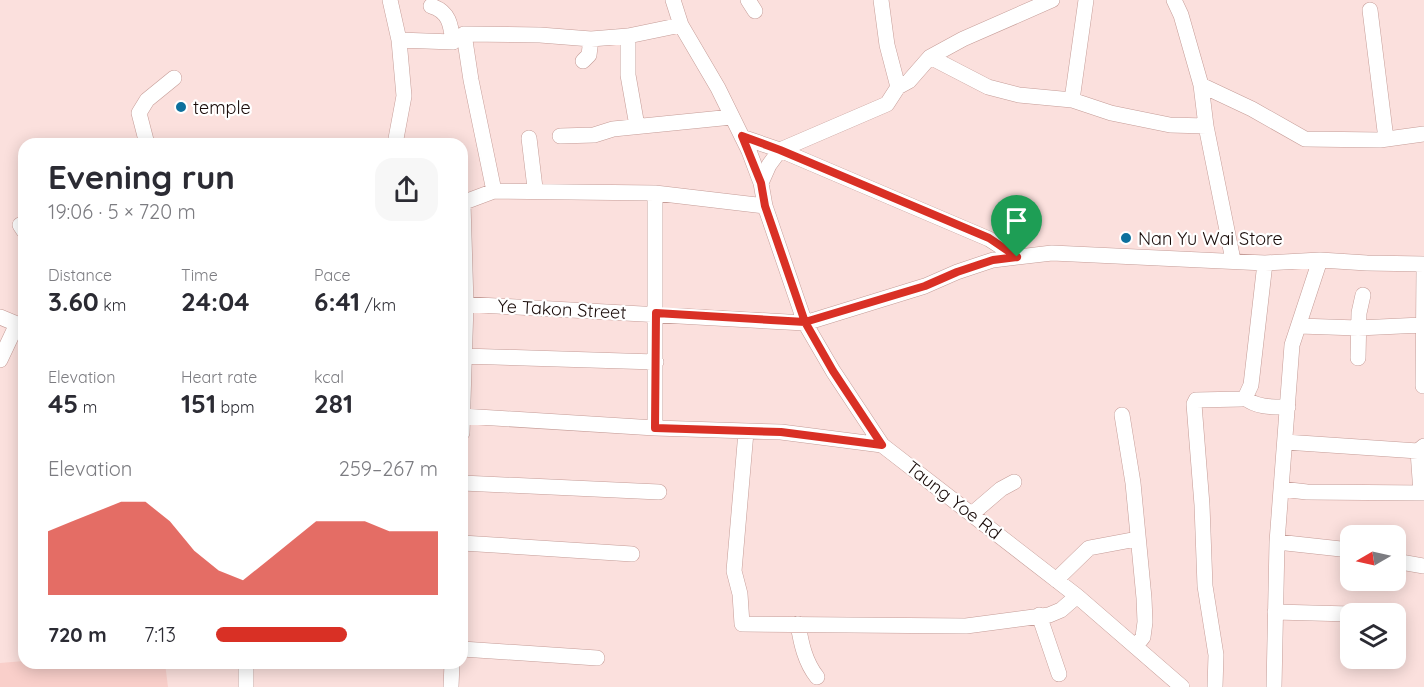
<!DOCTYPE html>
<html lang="en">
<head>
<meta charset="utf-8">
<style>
  :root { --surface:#fff; --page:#f7f7f7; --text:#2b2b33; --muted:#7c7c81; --accent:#d93025 }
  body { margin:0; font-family:Quicksand,sans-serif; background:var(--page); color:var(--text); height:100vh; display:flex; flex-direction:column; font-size:22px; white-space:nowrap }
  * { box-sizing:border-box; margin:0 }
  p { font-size:20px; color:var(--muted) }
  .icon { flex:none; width:33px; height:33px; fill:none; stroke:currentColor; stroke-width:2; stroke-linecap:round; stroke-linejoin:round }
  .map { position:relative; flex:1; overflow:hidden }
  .details { position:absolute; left:18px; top:138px; width:450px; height:531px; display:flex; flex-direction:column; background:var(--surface); border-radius:18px; box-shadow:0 3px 15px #0003 }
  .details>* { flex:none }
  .needle { width:39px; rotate:261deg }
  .tools { position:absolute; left:1340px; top:525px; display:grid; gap:12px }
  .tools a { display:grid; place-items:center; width:66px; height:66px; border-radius:12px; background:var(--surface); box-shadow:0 3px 15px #0003; font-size:30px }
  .pin { position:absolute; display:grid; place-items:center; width:51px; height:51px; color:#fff; margin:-62px -26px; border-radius:50% 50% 50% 0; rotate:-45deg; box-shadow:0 0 6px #0007 }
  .pin .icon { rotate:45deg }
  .round { display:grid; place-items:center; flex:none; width:63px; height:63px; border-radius:18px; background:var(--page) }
  .summary { display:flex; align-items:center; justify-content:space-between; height:102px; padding:0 30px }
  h1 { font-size:33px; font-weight:700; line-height:45px }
  .figures { display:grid; grid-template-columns:repeat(3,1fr); gap:9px; height:102px; padding:6px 30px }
  .figures div { display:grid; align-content:center }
  .figures b { font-size:26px; font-weight:700 }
  .figures small { font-size:16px; font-weight:400 }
  .figures p { font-size:16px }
  .chart { height:168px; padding:12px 30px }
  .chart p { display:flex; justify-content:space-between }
  .chart svg { width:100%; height:108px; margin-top:6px; fill:var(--accent); opacity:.7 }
  ul { padding:0 30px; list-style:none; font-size:20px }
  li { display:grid; grid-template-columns:96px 72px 1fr; align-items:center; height:45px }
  li i { height:15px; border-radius:8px; background:var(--accent) }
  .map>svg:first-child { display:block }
  .built { fill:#f9cfca }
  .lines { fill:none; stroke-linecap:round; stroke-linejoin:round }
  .minor-casing { stroke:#c59c97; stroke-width:16 }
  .minor { stroke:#fff; stroke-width:15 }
  .route-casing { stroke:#fff; stroke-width:12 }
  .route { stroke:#d93025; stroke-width:8 }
  .poi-dot { fill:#0d709d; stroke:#fff; stroke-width:2 }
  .labels { text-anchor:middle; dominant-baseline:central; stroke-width:4.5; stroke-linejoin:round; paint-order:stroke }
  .poi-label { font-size:18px; fill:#190b09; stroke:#fff; text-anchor:start }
  .street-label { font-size:18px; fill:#190b09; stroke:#fff }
</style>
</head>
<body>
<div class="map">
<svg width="1424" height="687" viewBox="0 0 1424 687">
  <rect width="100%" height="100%" fill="#fbe0dd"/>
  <!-- built -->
  <path class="built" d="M 24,661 L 24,663 L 165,663 L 168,687 L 0,687 L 0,663 Z"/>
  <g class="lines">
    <defs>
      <path id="minor" d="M 390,0 L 399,40 L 453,42 L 464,34 L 540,35 L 591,39 L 628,36 L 681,25
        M 673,0 L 681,25 L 718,88 L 749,151 L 761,183 L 765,206 L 805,323 L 833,371 L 882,445
        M 748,0 L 755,11
        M 881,0 L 887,45 L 898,87
        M 1174,0 L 1181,15 L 1201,85 L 1206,126 L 1233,260
        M 431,6 C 449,11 451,25 453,42
        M 1370,10 L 1386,139
        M 464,34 L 471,80 L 494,191 L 655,193 L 765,206
        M 628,36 L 628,75 L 637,126
        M 930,57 L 988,87 L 1019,95 L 1072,100 L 1111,113 L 1170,125 L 1206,126
        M 583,61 L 589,55 L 591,39
        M 1201,85 L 1252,109 L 1305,139 L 1380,140 L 1424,134
        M 1072,100 L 1086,0
        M 560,136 L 594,135 L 613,129 L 732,117
        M 742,137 L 780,150 L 887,104 L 898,87 L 909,81 L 930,57 L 963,39 L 1052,0
        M 529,138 L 535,188 L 533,191
        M 147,144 L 139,113 L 147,100 L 174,78
        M 395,144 L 404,96 L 399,40
        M 761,183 L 769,165 L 780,150 L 989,239 L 1017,257
        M 462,203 L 494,191
        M 20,225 L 24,231
        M 462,304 L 805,323 L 925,286 L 957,272 L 993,260 L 1052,253 L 1265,263 L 1320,260 L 1367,263 L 1424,264
        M 0,317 L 24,327
        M 1299,326 L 1358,328 L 1422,325
        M 464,356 L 656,362
        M 1358,358 L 1359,313 L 1363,295
        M 0,360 L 17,324
        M 1423,386 L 1424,271
        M 1245,398 C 1258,408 1272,407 1288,407
        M 1122,415 L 1133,483 L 1144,598 L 1145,622 L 1143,637 L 1136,646
        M 462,416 L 655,428 L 781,432 L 882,445 L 1077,596 L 1182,687
        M 655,428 L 655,193
        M 746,432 L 734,571 L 740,594 L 742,624 L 966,626 L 1049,615 L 1061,610 L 1077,596
        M 462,433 L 466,304 L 463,203
        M 1285,442 L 1418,451 L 1424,446
        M 1418,451 L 1421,493
        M 462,483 L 659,492
        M 1281,489 L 1292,345 L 1320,260
        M 973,513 L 1001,489 L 1014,482
        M 1277,542 L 1350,550
        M 462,543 L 632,554
        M 1395,561 L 1424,566
        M 1056,580 L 1089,548 L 1137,539
        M 1275,612 L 1350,614
        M 1039,615 L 1059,674
        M 798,624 C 801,643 805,662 817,677
        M 462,649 L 597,658
        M 246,663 L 246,687
        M 451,687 L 452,663
        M 1215,687 L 1216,655 L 1205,586 L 1202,505 L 1194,404 L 1196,400 L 1242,399 L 1245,398 L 1251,385 L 1265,263
        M 1274,687 L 1277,542 L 1281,489 L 1307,492 L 1424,493"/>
    </defs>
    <!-- minor casing -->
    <use href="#minor" class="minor-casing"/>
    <!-- minor -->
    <use href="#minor" class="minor"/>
  </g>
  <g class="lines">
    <defs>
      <path id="route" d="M 1017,257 L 989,238 L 780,150 L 742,136 L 761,183 L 765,206 L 805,322 L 833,371 L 882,445 L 781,432 L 655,428 L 656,313 L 805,322 L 925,286 L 957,272 L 993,260 L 1017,257"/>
    </defs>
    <!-- route casing -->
    <use href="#route" class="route-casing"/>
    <!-- route -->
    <use href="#route" class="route"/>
  </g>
  <!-- markers -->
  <g class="poi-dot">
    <circle cx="181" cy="107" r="6"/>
    <circle cx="1126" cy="238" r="6"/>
  </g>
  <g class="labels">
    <!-- poi labels -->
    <g class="poi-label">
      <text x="193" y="107">temple</text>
      <text x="1138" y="238">Nan Yu Wai Store</text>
    </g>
    <!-- street labels -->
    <g class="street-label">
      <text transform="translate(562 309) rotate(3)">Ye Takon Street</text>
      <text transform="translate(954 500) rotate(38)">Taung Yoe Rd</text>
    </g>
  </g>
</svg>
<div class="tools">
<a><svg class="needle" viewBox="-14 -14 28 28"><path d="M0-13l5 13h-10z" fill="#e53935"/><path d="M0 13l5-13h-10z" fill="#7c7c81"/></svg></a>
<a><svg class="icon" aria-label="layers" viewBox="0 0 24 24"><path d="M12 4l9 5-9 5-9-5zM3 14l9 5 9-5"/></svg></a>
</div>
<div class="pin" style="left:1017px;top:257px;background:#1e9e55"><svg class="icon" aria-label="arrive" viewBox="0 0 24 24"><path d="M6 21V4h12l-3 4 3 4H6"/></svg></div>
<section class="details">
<div class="summary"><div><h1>Evening run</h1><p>19:06 · 5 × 720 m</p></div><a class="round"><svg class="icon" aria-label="share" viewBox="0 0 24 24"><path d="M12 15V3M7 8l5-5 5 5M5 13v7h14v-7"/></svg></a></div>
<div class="figures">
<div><p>Distance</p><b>3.60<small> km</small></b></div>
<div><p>Time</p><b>24:04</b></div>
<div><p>Pace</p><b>6:41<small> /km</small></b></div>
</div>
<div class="figures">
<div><p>Elevation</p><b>45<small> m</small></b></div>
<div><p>Heart rate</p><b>151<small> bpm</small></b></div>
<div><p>kcal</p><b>281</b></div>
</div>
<div class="chart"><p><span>Elevation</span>259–267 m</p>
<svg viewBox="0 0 160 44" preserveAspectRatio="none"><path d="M0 44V18L10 14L20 10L30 6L40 6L50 14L60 26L70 34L80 38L90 30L100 22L110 14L120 14L130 14L140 18L150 18L160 18V44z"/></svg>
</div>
<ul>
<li><b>720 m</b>7:13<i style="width:59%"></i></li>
</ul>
</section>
</div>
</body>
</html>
